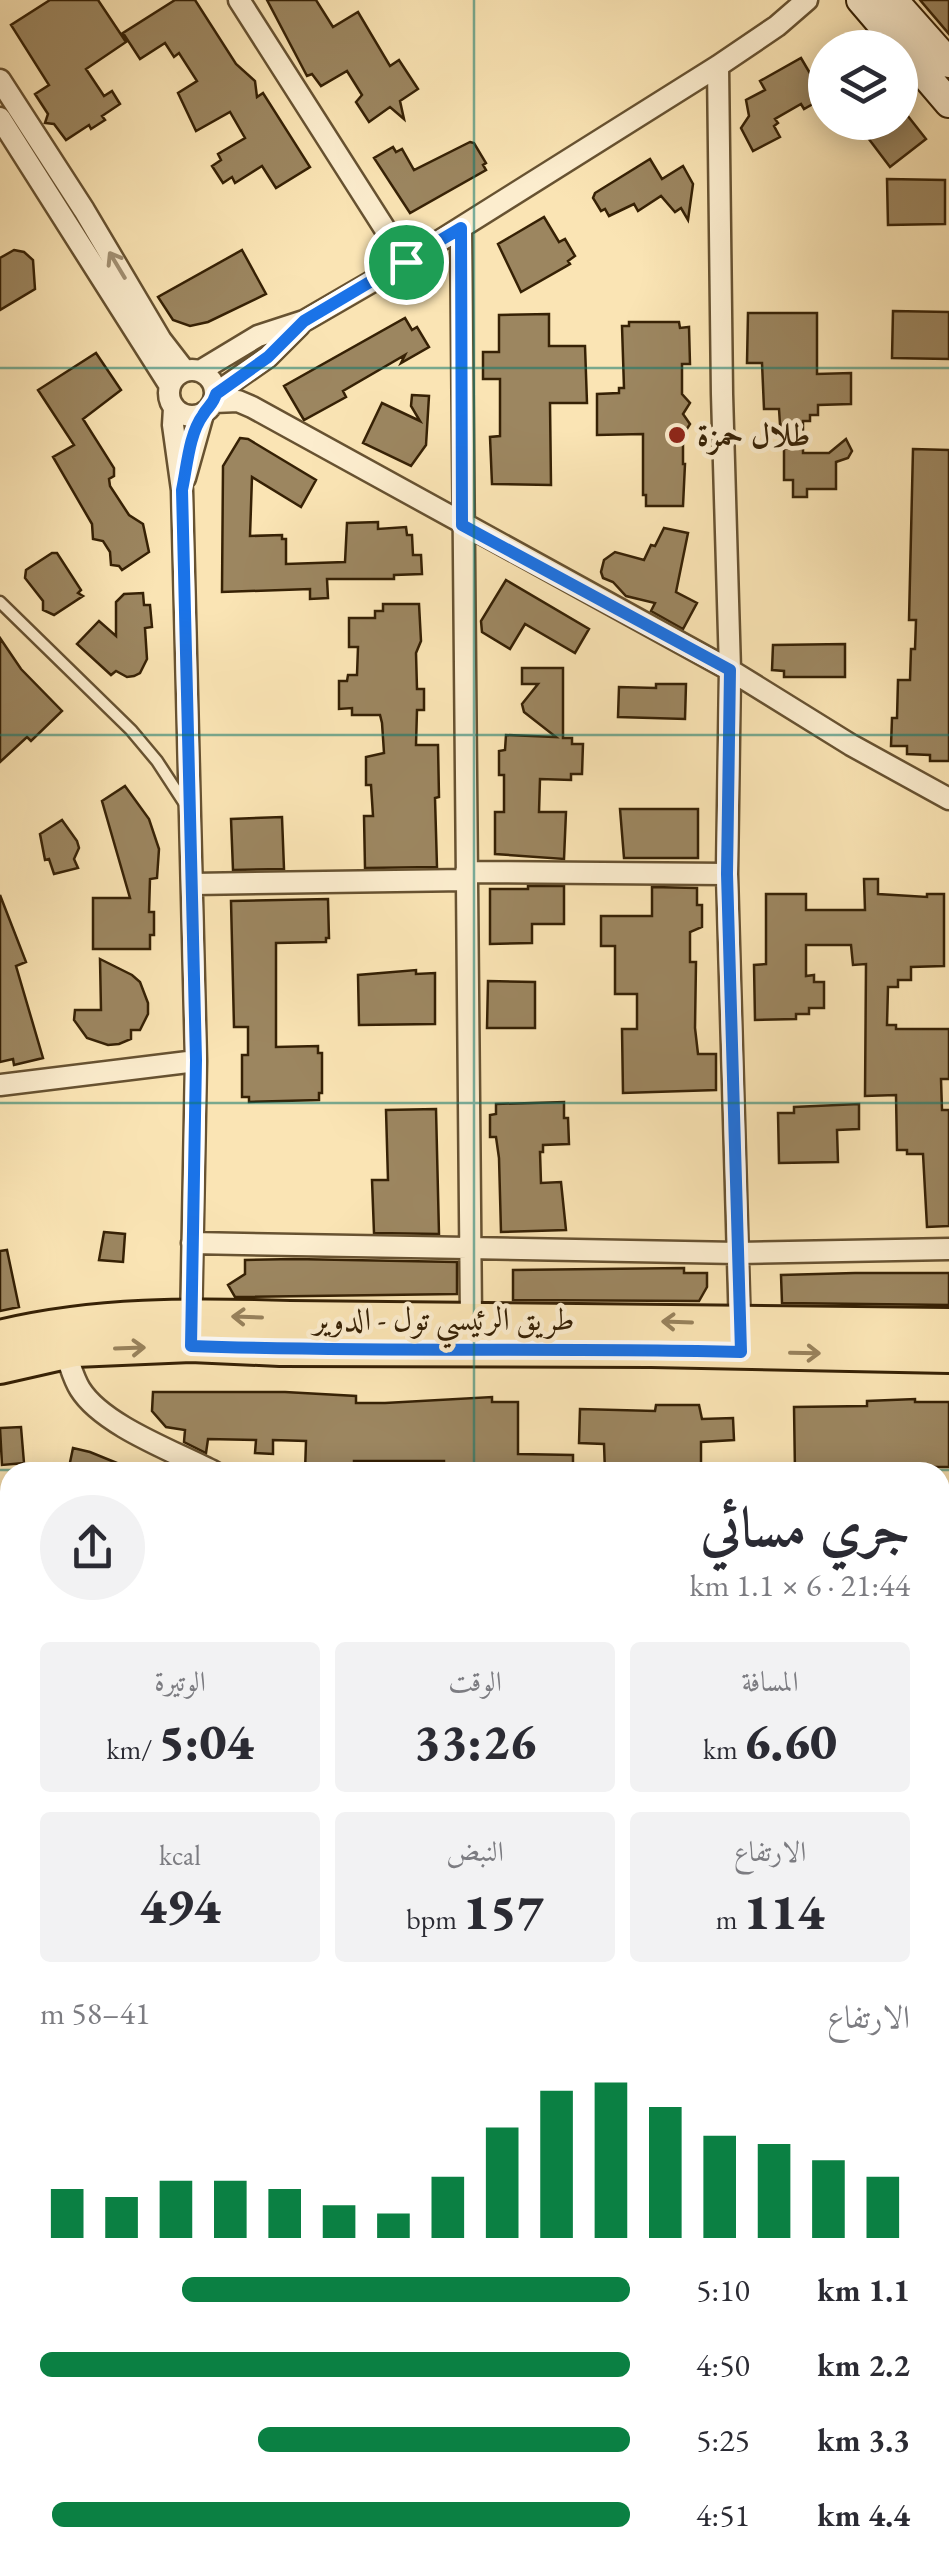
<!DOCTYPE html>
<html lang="ar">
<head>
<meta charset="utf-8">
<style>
  :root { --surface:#fff; --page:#f2f2f3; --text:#2b2b33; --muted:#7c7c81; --accent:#0b8043 }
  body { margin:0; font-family:"EB Garamond",Amiri,serif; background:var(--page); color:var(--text); direction:rtl; height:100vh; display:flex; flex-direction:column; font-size:38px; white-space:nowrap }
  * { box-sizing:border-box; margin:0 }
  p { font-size:32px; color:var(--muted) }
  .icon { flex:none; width:55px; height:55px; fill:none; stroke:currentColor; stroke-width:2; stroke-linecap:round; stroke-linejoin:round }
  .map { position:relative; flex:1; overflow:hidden; direction:ltr }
  .sheet { position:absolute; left:0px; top:1462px; width:950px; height:1112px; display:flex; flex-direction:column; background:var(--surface); border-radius:30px 30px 0 0; box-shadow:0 5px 25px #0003; direction:rtl }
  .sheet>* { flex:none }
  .tools { position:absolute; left:808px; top:30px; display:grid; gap:20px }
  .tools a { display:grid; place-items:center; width:110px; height:110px; border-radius:50%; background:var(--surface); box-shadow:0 5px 25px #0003; font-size:50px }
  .pin { position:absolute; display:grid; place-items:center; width:85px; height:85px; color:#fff; margin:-42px; border:5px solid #fff; border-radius:50%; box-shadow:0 2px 10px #0007 }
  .round { display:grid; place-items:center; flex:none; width:105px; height:105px; border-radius:52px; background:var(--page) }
  .summary { display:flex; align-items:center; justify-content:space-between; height:170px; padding:0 40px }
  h1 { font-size:55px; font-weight:800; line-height:75px }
  .stats { display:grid; grid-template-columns:repeat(3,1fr); gap:15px; height:170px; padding:10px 40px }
  .stats div { display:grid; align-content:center; border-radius:10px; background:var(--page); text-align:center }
  .stats b { font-size:50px; font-weight:800 }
  .stats small { font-size:28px; font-weight:400 }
  .stats p { font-size:28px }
  .chart { height:280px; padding:20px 40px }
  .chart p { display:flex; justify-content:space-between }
  .chart svg { width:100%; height:180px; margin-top:10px; stroke:var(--accent); stroke-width:6 }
  ul { padding:0 40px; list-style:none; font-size:32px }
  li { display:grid; grid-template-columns:160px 120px 1fr; align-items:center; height:75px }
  li i { height:25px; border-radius:12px; background:var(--accent) }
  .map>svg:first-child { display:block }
  .building { fill:#9c8660; stroke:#362105; stroke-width:2.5 }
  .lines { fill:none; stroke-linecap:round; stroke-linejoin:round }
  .lane-casing { stroke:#675231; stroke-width:15 }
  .street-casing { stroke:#675231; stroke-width:25 }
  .secondary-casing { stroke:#362105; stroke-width:32 }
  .primary-casing { stroke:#362105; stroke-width:38 }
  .lane { stroke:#fcedce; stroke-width:10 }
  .street { stroke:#fcedce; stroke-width:20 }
  .secondary { stroke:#fcedce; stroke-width:28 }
  .primary { stroke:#fae4b4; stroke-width:32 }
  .oneway { stroke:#a39174 }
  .oneway2 { stroke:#98825c }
  .route-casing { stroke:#fff; stroke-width:20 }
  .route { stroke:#1a73e8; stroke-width:12 }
  .grid { fill:none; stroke:#0f766e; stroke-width:2.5; stroke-opacity:0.55 }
  .poi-dot { fill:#8f2418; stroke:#fcedce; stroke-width:4 }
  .labels { text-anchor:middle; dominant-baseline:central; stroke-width:9; stroke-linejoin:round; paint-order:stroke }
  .poi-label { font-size:32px; font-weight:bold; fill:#362105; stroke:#fcedce; text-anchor:start }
  .street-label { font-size:32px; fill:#362105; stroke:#fcedce }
</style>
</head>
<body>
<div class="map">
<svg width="949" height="2573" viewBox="0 0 949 2573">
  <rect width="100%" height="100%" fill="#fae4b4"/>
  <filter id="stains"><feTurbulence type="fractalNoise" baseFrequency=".002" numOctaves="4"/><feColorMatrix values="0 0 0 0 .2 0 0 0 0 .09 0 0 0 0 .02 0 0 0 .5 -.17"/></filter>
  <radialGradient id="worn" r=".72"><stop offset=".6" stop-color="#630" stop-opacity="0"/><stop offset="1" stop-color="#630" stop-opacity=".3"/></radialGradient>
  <!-- building -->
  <path class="building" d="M 50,0 L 98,0 L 126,42 L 86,69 L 104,96 L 112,91 L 120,104 L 102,116 L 105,120 L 91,129 L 89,125 L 66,140 L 54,124 L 45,123 L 48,114 L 35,94 L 49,85 L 11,25 Z
    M 175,0 L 195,0 L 236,64 L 255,81 L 257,97 L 263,93 L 310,167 L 276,188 L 262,166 L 235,183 L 232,177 L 223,183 L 212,166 L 221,160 L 218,154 L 245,138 L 230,112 L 196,131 L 178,93 L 197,81 L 179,53 L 174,57 L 165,43 L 140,59 L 123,33 Z
    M 267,0 L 316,0 L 333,27 L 358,12 L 390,66 L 399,60 L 418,89 L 400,101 L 404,119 L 390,107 L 369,122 L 356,102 L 362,95 L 347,71 L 321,86 L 312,74 L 307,76 Z
    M 920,0 L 949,0 L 949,34 Z
    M 801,58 L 821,92 L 815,95 L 818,101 L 804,109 L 801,104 L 775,119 L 778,123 L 774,126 L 780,137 L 753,151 L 741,128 L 749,116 L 746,100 L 765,90 L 760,81 Z
    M 900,106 L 926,139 L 890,167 L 856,122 L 900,122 Z
    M 470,142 L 474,143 L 486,163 L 483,165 L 486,170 L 410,213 L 374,158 L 393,147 L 396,152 L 402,149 L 414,170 Z
    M 650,159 L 662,179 L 683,166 L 693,184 L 688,220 L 681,208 L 675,212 L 661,196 L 638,211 L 634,204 L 609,216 L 605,209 L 601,211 L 593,198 L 595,193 Z
    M 887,179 L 945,180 L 945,224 L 888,225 Z
    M 544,217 L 559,242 L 565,239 L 575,256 L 568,261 L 570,264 L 521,292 L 498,244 Z
    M 14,250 L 24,252 L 33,260 L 35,289 L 0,310 L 0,258 Z
    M 242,250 L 266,294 L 208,322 L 190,326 L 173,320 L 158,297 Z
    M 893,311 L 949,312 L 949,359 L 892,358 Z
    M 748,313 L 817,313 L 817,374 L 851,373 L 851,404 L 818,405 L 818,415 L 810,415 L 810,421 L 803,421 L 803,440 L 780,424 L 779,409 L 764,409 L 762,363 L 747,363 Z
    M 549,314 L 549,346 L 585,346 L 587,403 L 550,403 L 551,485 L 492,484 L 490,437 L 500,436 L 500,379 L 483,379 L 483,352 L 499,352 L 499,315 Z
    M 405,318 L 412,330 L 417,327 L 429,347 L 401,363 L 405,355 L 343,391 L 346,397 L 304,420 L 284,386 Z
    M 629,322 L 679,322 L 680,328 L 689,327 L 690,364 L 682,364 L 682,394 L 690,403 L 683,414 L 690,424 L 683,435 L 683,464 L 685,464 L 683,506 L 646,506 L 646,495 L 643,495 L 643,434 L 597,435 L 597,394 L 619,393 L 619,388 L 624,388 L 622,326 L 629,326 Z
    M 96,353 L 121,390 L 83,419 L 114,468 L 114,476 L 109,479 L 110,486 L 129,515 L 143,524 L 149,552 L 122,570 L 119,566 L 111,565 L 110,552 L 103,541 L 93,539 L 92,524 L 53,457 L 74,445 L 38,390 Z
    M 412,395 L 429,396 L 426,445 L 411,466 L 363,443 L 382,403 L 420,421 L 411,406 Z
    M 240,438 L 248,439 L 316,480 L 301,507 L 252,477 L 250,536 L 282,535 L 282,539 L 286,539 L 286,564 L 345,562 L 347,523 L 378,522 L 378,529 L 406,527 L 407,535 L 412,535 L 413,555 L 421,555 L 422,574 L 394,575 L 394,579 L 327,579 L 328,598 L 310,599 L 310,589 L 222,592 L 223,466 Z
    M 846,439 L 852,451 L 848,458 L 836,462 L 836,489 L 807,489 L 807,497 L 793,497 L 793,480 L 784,480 L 784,448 L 803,448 L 803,453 L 829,453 Z
    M 913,449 L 949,450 L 949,761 L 930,761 L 930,755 L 907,754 L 907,746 L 891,746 L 892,718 L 897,718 L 898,680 L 910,680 L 911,649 L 915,649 L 916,620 L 909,620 Z
    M 664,528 L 688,533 L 676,592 L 697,603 L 683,629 L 651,611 L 655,603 L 626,596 L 613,582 L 603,578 L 601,572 L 604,560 L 615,552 L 644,560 L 651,545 L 655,546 Z
    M 52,553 L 57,553 L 81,590 L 78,593 L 83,596 L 54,615 L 43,610 L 43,601 L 25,578 L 26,570 Z
    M 506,580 L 589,629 L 575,653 L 525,624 L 510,649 L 482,632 L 481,621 Z
    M 143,593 L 144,605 L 150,605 L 152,627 L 145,628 L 147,659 L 140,673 L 134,676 L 127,677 L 116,671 L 111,675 L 77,644 L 99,621 L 116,636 L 116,602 L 124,594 Z
    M 383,604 L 419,604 L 421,641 L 416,653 L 417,689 L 424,689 L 424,710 L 417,710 L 416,745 L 438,745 L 439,797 L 435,798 L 437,867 L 365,868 L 364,816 L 373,816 L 371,785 L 366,785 L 366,757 L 384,753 L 382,723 L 380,715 L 352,715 L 352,708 L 339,709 L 339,681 L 347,681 L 348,675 L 357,675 L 358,647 L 349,647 L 349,618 L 375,618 L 375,611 L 383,611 Z
    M 0,638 L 21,669 L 62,711 L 31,741 L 27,737 L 0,762 Z
    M 845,644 L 845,677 L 784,677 L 784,671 L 772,670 L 773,645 Z
    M 522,668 L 563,668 L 563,738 L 572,738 L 572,744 L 583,744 L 582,774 L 571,774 L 571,780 L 540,779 L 539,812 L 566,812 L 564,859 L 495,854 L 495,812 L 504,812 L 504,775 L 499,775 L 499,751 L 505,750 L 506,735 L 556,737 L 524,712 L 522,704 L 538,684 L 522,684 Z
    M 656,684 L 686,684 L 685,719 L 618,717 L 619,687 L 656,688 Z
    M 125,786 L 149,819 L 159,849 L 157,878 L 150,879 L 149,912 L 154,912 L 154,935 L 150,935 L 150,949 L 93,949 L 93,898 L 130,898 L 102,801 Z
    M 620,809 L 698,809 L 698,858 L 624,858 Z
    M 282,817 L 284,869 L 233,870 L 231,819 Z
    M 62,820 L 77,841 L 79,848 L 74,859 L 78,868 L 54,874 L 49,859 L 45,860 L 40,834 Z
    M 864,879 L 878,879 L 878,894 L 927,897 L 927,894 L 944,894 L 944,966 L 911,967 L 911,980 L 898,980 L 898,987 L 888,987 L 887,1025 L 896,1025 L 896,1029 L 949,1029 L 949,1079 L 941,1079 L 942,1110 L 949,1110 L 949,1226 L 927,1227 L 923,1154 L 907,1154 L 907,1150 L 897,1150 L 896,1095 L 865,1096 L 866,964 L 853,965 L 851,945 L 806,945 L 806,976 L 814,975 L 814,982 L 824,982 L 824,1008 L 809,1008 L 809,1014 L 796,1014 L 796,1019 L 755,1020 L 754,965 L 766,964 L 766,894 L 806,894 L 806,910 L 865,910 Z
    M 528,886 L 564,886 L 564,924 L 532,924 L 532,943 L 490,944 L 490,889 L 528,889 Z
    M 652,887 L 697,888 L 697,905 L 702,905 L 702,927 L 690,932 L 690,962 L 696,962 L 695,1028 L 698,1054 L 716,1054 L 716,1090 L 623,1093 L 622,1029 L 637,1029 L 637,994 L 615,994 L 615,946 L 601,946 L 601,916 L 652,916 Z
    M 0,895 L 26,962 L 16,966 L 43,1058 L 14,1065 L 13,1059 L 0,1062 Z
    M 328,899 L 329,938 L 326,938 L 326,942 L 276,943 L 276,1047 L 318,1046 L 318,1053 L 322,1053 L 322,1093 L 319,1093 L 319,1100 L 249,1102 L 249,1097 L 242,1097 L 242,1055 L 248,1055 L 248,1027 L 234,1027 L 231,901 Z
    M 100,959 L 132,975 L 140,982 L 148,1003 L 148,1014 L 140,1030 L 131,1030 L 131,1039 L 119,1044 L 108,1045 L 87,1038 L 74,1020 L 75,1010 L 101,1010 Z
    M 416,970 L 416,974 L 435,973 L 435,1024 L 359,1025 L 358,975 Z
    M 488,981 L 535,982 L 535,1028 L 487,1028 Z
    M 564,1102 L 564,1118 L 568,1118 L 569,1144 L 543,1145 L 543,1152 L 540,1152 L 541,1183 L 561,1182 L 566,1230 L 501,1232 L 499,1158 L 496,1137 L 490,1137 L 490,1115 L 496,1114 L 496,1104 Z
    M 859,1104 L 859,1129 L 837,1130 L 838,1162 L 779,1163 L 778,1113 L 794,1113 L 794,1107 Z
    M 436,1109 L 439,1234 L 374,1233 L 372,1180 L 388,1180 L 386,1110 Z
    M 104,1232 L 125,1234 L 123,1262 L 99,1260 Z
    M 7,1250 L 19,1307 L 0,1311 L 0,1251 Z
    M 294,1259 L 457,1262 L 457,1294 L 235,1297 L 228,1285 L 245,1274 L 245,1260 Z
    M 684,1268 L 684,1273 L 707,1273 L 707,1287 L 699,1301 L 513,1300 L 513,1270 Z
    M 855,1273 L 949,1273 L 949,1305 L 782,1303 L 781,1275 Z
    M 153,1392 L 285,1392 L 356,1396 L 356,1403 L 385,1403 L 492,1397 L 492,1402 L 518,1402 L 518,1454 L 573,1455 L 573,1472 L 444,1472 L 444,1461 L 354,1461 L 354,1472 L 305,1472 L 306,1441 L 273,1440 L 273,1454 L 255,1453 L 256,1440 L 208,1439 L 206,1453 L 184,1442 L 185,1430 L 166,1427 L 152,1411 Z
    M 915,1399 L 915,1402 L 949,1402 L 949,1467 L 917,1467 L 918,1472 L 795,1472 L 794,1407 L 867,1406 L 867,1401 Z
    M 656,1405 L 699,1405 L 702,1419 L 733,1418 L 734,1440 L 701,1442 L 701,1464 L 685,1464 L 685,1472 L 605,1472 L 604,1444 L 579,1443 L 580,1409 L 655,1411 Z
    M 21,1427 L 24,1463 L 2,1465 L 0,1428 Z
    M 73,1448 L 90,1452 L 139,1472 L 68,1472 Z"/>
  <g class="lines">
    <defs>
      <path id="lane" d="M 0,602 L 131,730 L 157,761 L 187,807"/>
      <path id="street" d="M 239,0 L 406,262
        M 718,66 L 722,394 L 730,670 L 727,874 L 740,1330
        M 0,80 L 84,210 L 161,340 L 185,371
        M 0,118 L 170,386
        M 461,228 L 471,1319
        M169 393a23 23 0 1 1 46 0a23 23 0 1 1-46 0Z
        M 200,371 L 258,336 L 304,321 L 406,262 L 718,66 L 777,26 L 807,0
        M 216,393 L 268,357 L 299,326
        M 214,402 L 238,401 L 252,407 L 730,670 L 851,745 L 949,799
        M 174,408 L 173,425 L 182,490 L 196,1061 L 191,1325
        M 185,478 L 203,414
        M 466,872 L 727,874
        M 193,884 L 466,880
        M 0,1085 L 196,1061
        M 192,1243 L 738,1253 L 949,1249
        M 65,1352 C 70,1364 73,1378 80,1389 C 103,1426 176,1452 214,1472
        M 940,1527 L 949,1520
        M 0,1647 L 10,1649
        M 0,2340 L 10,2344
        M 377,2565 L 384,2573
        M 854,2565 L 858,2573"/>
      <path id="secondary" d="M 861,0 L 949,103
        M 893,0 L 949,63"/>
      <path id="primary" d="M 0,1337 C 95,1314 192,1315 290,1318 L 949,1325
        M 0,1367 L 75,1350 L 191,1345 L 280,1349 L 651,1350 L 949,1356"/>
    </defs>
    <!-- lane casing -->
    <use href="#lane" class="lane-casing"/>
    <!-- street casing -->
    <use href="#street" class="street-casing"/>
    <!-- secondary casing -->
    <use href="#secondary" class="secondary-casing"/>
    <!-- primary casing -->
    <use href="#primary" class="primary-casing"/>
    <!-- lane -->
    <use href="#lane" class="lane"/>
    <!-- street -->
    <use href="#street" class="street"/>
    <!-- secondary -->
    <use href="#secondary" class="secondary"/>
    <!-- primary -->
    <use href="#primary" class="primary"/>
  </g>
  <!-- one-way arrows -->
  <defs><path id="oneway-shaft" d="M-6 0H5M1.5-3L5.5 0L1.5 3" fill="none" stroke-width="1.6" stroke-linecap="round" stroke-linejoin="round" transform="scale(2.5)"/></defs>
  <use class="oneway" href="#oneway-shaft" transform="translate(117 265) rotate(-121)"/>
  <g class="oneway2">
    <use href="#oneway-shaft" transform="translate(247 1317) rotate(-178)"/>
    <use href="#oneway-shaft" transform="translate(677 1322) rotate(-178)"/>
    <use href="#oneway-shaft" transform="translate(130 1348) rotate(-2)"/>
    <use href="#oneway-shaft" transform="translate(805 1353) rotate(1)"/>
  </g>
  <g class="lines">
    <defs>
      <path id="route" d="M 461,228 L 462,525 L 730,670 L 727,874 L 741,1352 C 558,1347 375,1353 191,1346 L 196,1060 L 182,490 C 187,467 189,434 203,415 C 208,406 213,405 216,394 L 268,357 L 304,321 Z"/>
    </defs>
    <!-- route casing -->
    <use href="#route" class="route-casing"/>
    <!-- route -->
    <use href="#route" class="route"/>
  </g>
  <!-- grid -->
  <path class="grid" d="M 474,0 L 474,1472M 0,368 L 949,368M 0,735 L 949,735M 0,1103 L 949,1103M 0,1470 L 949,1470M 0,1838 L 10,1838M 940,1838 L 949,1838M 0,2205 L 10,2205M 940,2205 L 949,2205M 474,2565 L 474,2573"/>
  <!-- markers -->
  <circle class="poi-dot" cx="677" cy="435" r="10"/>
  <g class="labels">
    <!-- poi labels -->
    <g class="poi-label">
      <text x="697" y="435">طلال حمزة</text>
    </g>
    <!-- street labels -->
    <g class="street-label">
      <text x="444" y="1319">طريق الرئيسي تول - الدوير</text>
    </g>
  </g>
  <rect width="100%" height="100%" filter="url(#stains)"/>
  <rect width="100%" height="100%" fill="url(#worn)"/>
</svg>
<div class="tools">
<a><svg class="icon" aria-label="layers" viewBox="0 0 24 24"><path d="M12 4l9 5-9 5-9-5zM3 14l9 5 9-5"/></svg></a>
</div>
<div class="pin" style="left:406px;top:262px;background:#1e9e55"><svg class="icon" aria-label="arrive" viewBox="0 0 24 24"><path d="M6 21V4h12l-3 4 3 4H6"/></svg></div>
<section class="sheet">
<div class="summary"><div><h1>جري مسائي</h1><p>21:44 · 6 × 1.1 km</p></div><a class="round"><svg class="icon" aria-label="share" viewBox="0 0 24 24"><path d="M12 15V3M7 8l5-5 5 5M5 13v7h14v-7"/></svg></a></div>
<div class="stats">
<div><p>المسافة</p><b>6.60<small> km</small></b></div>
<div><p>الوقت</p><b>33:26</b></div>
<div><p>الوتيرة</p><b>5:04<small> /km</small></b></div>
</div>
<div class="stats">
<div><p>الارتفاع</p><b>114<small> m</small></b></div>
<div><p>النبض</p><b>157<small> bpm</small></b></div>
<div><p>kcal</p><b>494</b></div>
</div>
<div class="chart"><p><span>الارتفاع</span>41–58 m</p>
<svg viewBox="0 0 160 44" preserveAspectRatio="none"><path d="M5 44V32M15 44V34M25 44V30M35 44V30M45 44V32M55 44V36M65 44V38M75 44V29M85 44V17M95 44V8M105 44V6M115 44V12M125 44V19M135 44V21M145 44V25M155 44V29"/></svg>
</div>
<ul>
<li><b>1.1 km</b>5:10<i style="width:76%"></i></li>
<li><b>2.2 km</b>4:50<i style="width:100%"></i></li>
<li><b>3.3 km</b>5:25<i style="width:63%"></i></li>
<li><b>4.4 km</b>4:51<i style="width:98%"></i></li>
</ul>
</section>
</div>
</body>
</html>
